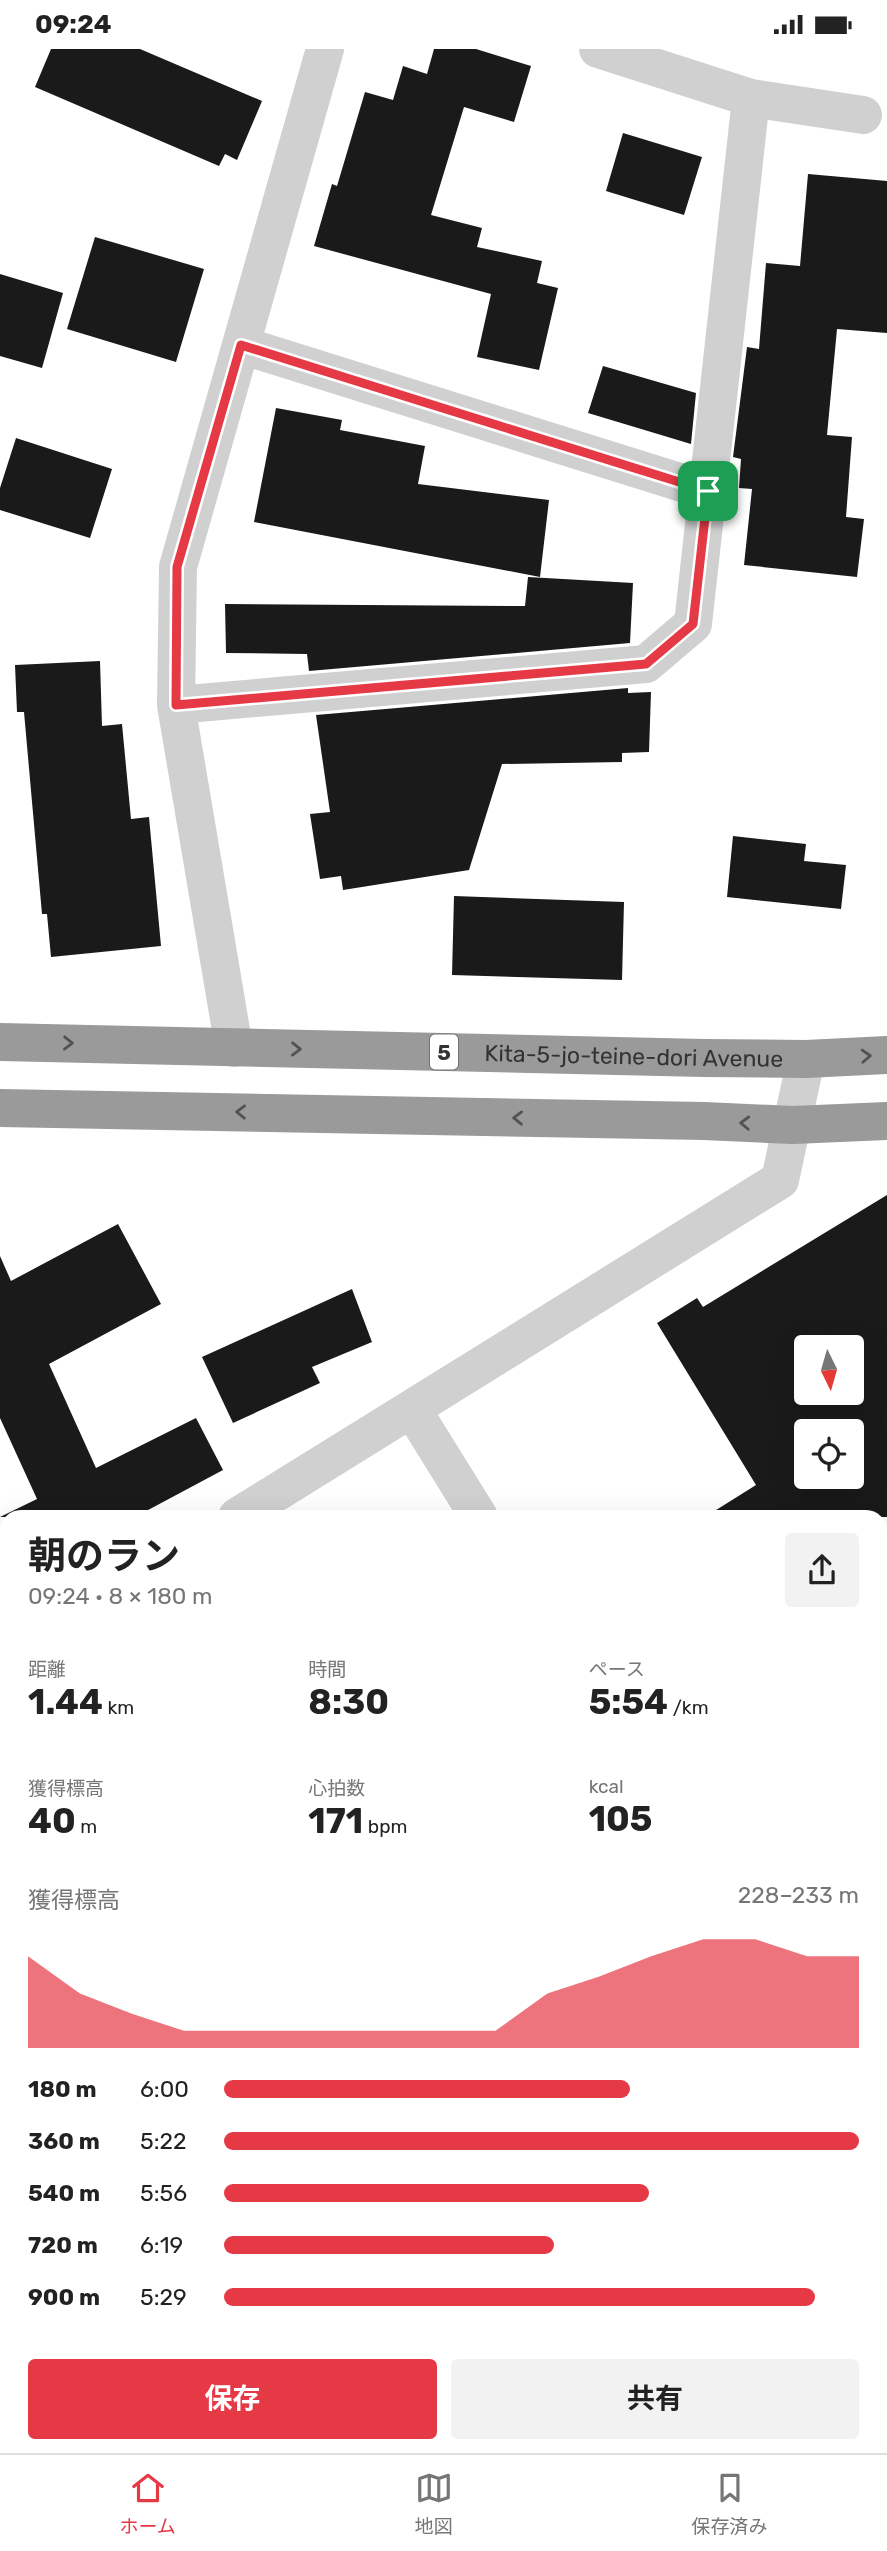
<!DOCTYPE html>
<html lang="ja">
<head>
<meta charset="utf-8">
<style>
  :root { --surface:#fff; --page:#f2f2f2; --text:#222; --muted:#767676; --line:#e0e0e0; --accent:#e63946 }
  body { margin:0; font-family:Rubik,"Noto Sans JP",sans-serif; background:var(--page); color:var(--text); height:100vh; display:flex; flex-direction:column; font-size:26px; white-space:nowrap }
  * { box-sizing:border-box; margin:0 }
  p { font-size:23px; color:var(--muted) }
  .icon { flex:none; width:38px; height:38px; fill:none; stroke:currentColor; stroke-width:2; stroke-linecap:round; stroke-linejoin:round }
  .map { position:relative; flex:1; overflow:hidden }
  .side { position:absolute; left:0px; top:1461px; width:887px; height:943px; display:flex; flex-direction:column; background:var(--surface); border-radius:21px 21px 0 0; box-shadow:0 7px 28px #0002 }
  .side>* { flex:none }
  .needle { width:46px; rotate:175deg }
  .fabs { position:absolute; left:794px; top:1286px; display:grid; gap:14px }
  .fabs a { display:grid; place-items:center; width:70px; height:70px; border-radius:7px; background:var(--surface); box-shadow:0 7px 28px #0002; font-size:35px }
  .pin { position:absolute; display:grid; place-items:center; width:60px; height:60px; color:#fff; margin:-30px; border-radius:14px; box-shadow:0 4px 10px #0006 }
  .round { display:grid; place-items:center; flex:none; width:74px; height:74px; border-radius:7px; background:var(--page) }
  .summary { display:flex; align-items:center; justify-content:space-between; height:119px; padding:0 28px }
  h1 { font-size:38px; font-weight:700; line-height:52px }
  .metrics { display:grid; grid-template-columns:repeat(3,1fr); gap:10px; height:119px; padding:7px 28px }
  .metrics div { display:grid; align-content:center }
  .metrics b { font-size:35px; font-weight:700 }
  .metrics small { font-size:19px; font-weight:400 }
  .metrics p { font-size:19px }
  .chart { height:196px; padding:14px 28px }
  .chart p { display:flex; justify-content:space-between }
  .chart svg { width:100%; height:126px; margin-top:7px; fill:var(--accent); opacity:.7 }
  .action { display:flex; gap:14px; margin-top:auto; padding:14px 28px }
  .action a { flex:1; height:80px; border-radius:7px; background:var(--accent); color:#fff; font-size:28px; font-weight:700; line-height:80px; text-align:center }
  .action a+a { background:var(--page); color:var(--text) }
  ul { padding:0 28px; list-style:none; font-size:23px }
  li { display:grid; grid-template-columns:112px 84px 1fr; align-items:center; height:52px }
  li i { height:18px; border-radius:9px; background:var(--accent) }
  .status { display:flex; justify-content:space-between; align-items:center; height:49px; padding:0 35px; background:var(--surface); direction:ltr }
  .status svg { height:19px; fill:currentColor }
  .tab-bar { display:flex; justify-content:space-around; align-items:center; height:98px; border-top:2px solid var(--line); background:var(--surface); font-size:19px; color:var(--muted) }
  .tab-bar a { display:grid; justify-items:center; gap:4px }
  .tab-bar .current { color:var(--accent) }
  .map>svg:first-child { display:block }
  .building { fill:#1a1a1a; fill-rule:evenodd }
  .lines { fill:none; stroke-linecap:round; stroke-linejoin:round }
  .lane { stroke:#d0d0d0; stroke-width:32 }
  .street { stroke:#d0d0d0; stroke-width:38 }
  .highway { stroke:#9a9a9a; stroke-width:38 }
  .oneway { stroke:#525252 }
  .route-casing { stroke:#fff; stroke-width:14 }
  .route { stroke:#e63946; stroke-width:9 }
  .labels { text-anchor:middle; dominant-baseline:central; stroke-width:7; stroke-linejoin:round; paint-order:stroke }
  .shield { fill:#fff; stroke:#707070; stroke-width:2 }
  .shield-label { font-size:21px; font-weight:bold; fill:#333 }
  .street-label { font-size:23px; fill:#333; stroke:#fff }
</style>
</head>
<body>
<div class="status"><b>09:24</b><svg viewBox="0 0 49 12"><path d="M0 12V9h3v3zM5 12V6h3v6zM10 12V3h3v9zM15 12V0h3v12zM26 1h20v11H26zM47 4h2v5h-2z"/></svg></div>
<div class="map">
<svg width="887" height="2404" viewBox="0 0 887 2404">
  <rect width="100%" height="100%" fill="#fff"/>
  <!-- building -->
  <path class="building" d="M 51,0 L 140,0 L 262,52 L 237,111 L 225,105 L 219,117 L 35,38 Z
    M 434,0 L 476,0 L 531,17 L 514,73 L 464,58 L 431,166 L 482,179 L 477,198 L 542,212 L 537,234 L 558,239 L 539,321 L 477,308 L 491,245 L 314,197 L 332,135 L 337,137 L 365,43 L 393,51 L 403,17 L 427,25 Z
    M 623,84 L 702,108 L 684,166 L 606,142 Z
    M 808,125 L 887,132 L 887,284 L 837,280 L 827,386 L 852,388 L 846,468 L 864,470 L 857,528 L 744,516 L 752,440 L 739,439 L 741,410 L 733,408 L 747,298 L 759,300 L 766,214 L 800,217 Z
    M 95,188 L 204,220 L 176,313 L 67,280 Z
    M 0,225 L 63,244 L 42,319 L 0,307 Z
    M 603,317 L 696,344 L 691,395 L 588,364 Z
    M 276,359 L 342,371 L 340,381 L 425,397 L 418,435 L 549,451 L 540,528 L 254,473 Z
    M 16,389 L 112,420 L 90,489 L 0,461 L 0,439 Z
    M 528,528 L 633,534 L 630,594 L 309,622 L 307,605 L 226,604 L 225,555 L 525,557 Z
    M 100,612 L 102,677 L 122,675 L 131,770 L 149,768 L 161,897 L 51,908 L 47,865 L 42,865 L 24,663 L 17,663 L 15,616 Z
    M 628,639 L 628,644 L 651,643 L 649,703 L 622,704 L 622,713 L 502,715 L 469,821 L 343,841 L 341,827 L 320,830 L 310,765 L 330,763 L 316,666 Z
    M 733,787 L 806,795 L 804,812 L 846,816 L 841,860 L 727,848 Z
    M 454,847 L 624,853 L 622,931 L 452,926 Z
    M 887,1146 L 887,1468 L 705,1468 L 756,1436 L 657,1274 L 697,1249 L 703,1258 ZM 807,1298 L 852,1298 L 852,1344 L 807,1344 ZM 807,1382 L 852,1382 L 852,1428 L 807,1428 Z
    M 118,1175 L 161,1255 L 49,1315 L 96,1419 L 196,1369 L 223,1421 L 135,1468 L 0,1468 L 37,1450 L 0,1369 L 0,1207 L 11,1232 Z
    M 352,1240 L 372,1293 L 312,1318 L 320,1334 L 233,1374 L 202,1308 Z"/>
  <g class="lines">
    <!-- lane -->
    <path class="lane" d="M 0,1976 L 7,1991
      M 110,2398 L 112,2404
      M 559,2398 L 562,2404"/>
    <!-- street -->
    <path class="street" d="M 598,0 L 751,49 L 863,66
      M 241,296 L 708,442
      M 176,656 L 646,615 L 693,575 L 751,49
      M 234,999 L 176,656 L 178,518 L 325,0
      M 412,1360 L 479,1468
      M 237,1468 L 780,1131 L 806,1010
      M 0,1610 L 7,1605
      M 880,1900 L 887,1897
      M 880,2132 L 887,2144"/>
    <!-- highway -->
    <g class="highway">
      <path id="s1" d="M 0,993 L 704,1009 L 806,1010 L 887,1006"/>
      <path d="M 0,1059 L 704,1072 L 793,1076 L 887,1072"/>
    </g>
  </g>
  <!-- one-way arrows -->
  <defs><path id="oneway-chevron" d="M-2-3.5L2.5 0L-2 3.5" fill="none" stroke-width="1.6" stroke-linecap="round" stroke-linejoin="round" transform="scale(1.75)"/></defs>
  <g class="oneway">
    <use href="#oneway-chevron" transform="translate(68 994) rotate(1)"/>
    <use href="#oneway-chevron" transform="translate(296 1000) rotate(1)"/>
    <use href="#oneway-chevron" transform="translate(866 1007) rotate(-3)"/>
    <use href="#oneway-chevron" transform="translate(241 1063) rotate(-179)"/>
    <use href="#oneway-chevron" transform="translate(518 1069) rotate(-179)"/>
    <use href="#oneway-chevron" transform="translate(745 1074) rotate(-178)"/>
  </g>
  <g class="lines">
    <defs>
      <path id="route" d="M 241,296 L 708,442 L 693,575 L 646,615 L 176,656 L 177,518 Z"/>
    </defs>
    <!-- route casing -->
    <use href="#route" class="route-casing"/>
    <!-- route -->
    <use href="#route" class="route"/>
  </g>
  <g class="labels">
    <!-- shield labels -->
    <rect class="shield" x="430" y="985.5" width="28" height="35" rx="5"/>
    <g class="shield-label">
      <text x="444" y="1003">5</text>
    </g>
    <!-- street labels -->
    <g class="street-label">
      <text stroke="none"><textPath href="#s1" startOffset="634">Kita-5-jo-teine-dori Avenue</textPath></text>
    </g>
  </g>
</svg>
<div class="fabs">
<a><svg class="needle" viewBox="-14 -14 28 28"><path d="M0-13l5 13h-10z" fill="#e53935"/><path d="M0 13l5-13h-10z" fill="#767676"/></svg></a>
<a><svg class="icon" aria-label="locate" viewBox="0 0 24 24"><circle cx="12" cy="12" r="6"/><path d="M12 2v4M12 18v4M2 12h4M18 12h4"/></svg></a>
</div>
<div class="pin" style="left:708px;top:442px;background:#1e9e55"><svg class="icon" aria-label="arrive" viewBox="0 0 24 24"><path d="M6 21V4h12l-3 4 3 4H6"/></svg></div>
<section class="side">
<div class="summary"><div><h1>朝のラン</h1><p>09:24 · 8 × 180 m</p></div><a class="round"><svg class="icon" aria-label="share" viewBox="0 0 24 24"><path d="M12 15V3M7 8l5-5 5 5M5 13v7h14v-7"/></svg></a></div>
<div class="metrics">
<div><p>距離</p><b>1.44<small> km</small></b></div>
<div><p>時間</p><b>8:30</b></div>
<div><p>ペース</p><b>5:54<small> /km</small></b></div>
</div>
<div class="metrics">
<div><p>獲得標高</p><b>40<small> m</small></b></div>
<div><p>心拍数</p><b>171<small> bpm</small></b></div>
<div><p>kcal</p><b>105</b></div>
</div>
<div class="chart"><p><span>獲得標高</span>228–233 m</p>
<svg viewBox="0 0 160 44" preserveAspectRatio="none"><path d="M0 44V12L10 25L20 32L30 38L40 38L50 38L60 38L70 38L80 38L90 38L100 25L110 19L120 12L130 6L140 6L150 12L160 12V44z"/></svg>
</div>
<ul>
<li><b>180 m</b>6:00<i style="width:64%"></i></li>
<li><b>360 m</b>5:22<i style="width:100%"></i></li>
<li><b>540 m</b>5:56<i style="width:67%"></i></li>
<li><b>720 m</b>6:19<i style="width:52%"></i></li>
<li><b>900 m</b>5:29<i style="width:93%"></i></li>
</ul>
<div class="action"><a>保存</a><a>共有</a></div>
</section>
</div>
<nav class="tab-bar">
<a class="current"><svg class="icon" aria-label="home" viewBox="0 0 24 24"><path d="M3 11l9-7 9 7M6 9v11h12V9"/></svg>ホーム</a>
<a><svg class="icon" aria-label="map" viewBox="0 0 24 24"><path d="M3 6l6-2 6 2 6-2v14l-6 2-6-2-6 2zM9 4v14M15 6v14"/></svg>地図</a>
<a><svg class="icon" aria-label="saved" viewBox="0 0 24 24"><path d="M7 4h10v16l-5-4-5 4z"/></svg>保存済み</a>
</nav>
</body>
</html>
